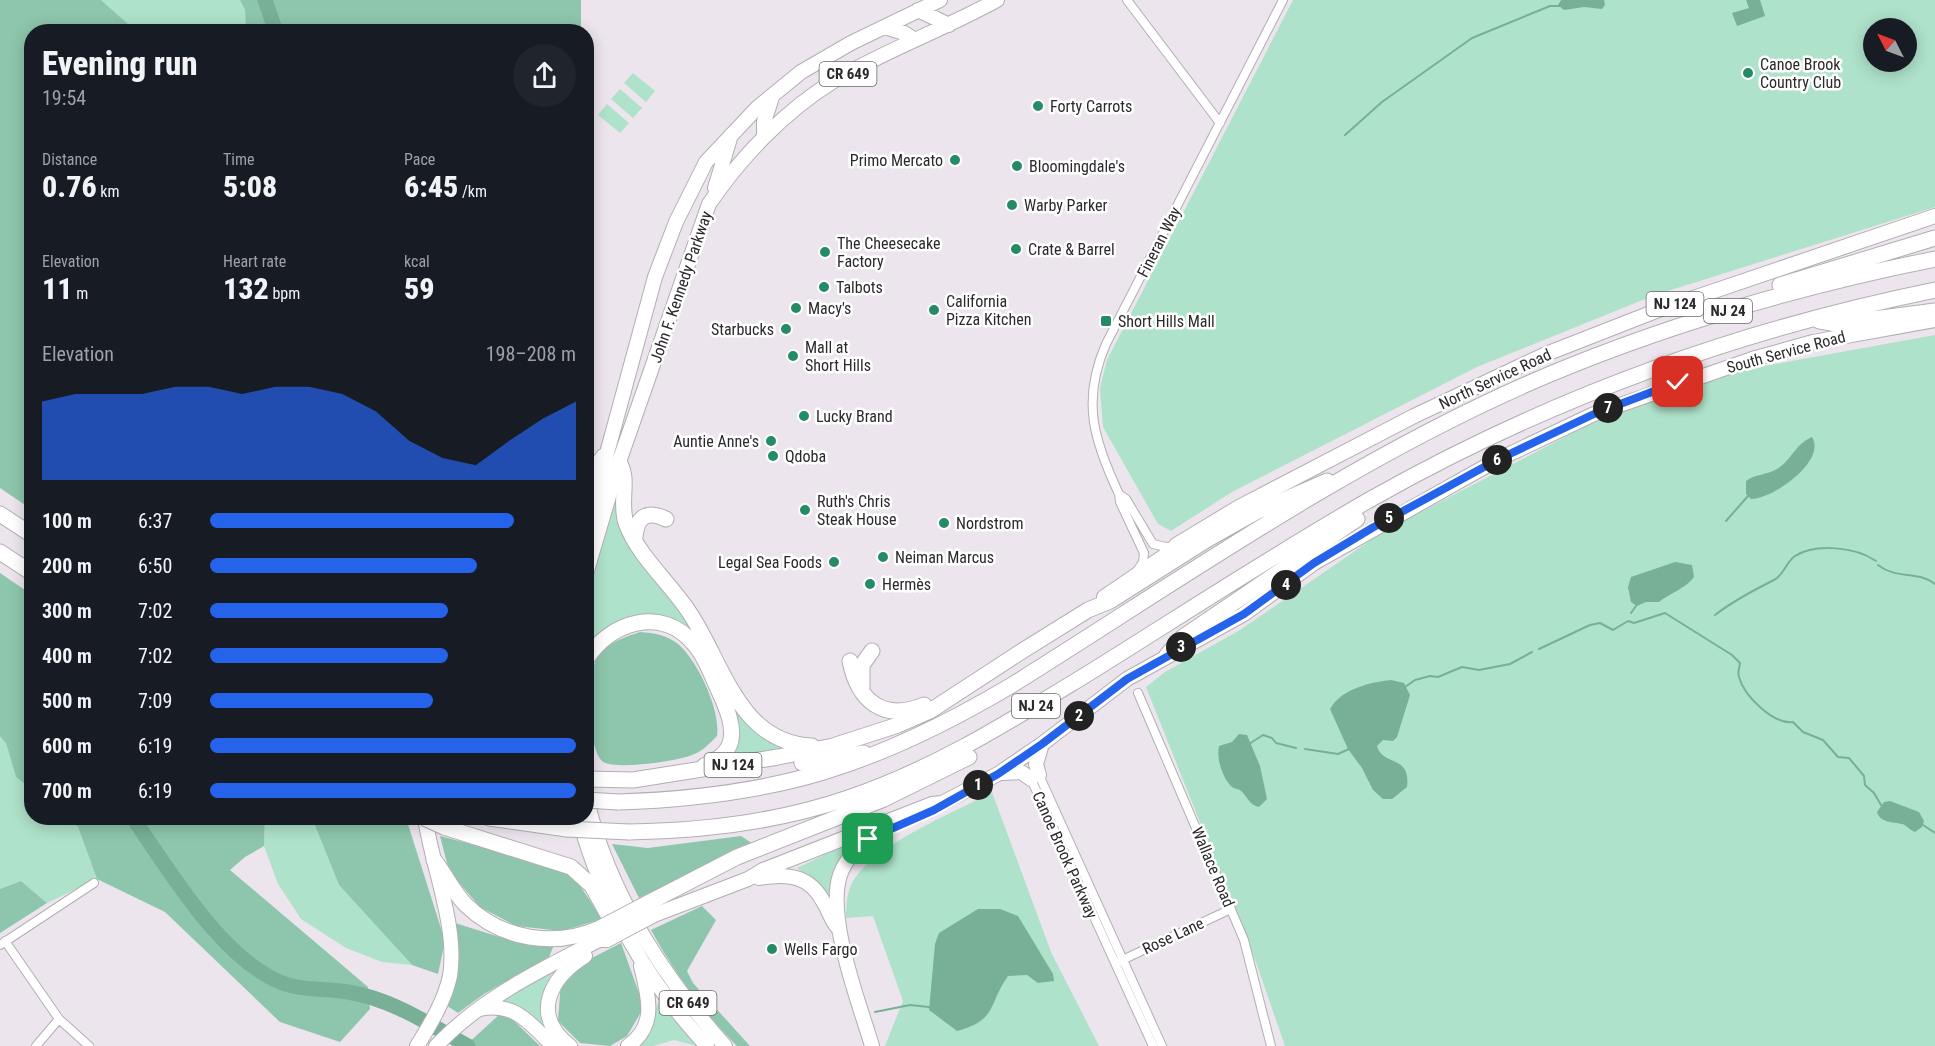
<!DOCTYPE html>
<html lang="en">
<head>
<meta charset="utf-8">
<style>
  :root { --surface:#171b24; --page:#20242c; --text:#f1f3f6; --muted:#9ea1a6; --accent:#2563eb }
  body { margin:0; font-family:"Roboto Condensed",sans-serif; background:var(--page); color:var(--text); height:100vh; display:flex; flex-direction:column; font-size:22px; white-space:nowrap }
  * { box-sizing:border-box; margin:0 }
  p { font-size:20px; color:var(--muted) }
  .icon { flex:none; width:33px; height:33px; fill:none; stroke:currentColor; stroke-width:2; stroke-linecap:round; stroke-linejoin:round }
  .map { position:relative; flex:1; overflow:hidden }
  .details { position:absolute; left:24px; top:24px; width:570px; height:801px; display:flex; flex-direction:column; background:var(--surface); border-radius:24px; box-shadow:0 3px 15px #0003 }
  .details>* { flex:none }
  .needle { width:39px; rotate:312deg }
  .controls { position:absolute; left:1863px; top:18px; display:grid; gap:12px }
  .controls a { display:grid; place-items:center; width:54px; height:54px; border-radius:50%; background:var(--surface); box-shadow:0 3px 15px #0003; font-size:30px }
  .pin { position:absolute; display:grid; place-items:center; width:51px; height:51px; color:#fff; margin:-26px; border-radius:12px; box-shadow:0 3px 9px #0006 }
  .km { position:absolute; width:30px; height:30px; margin:-15px; border-radius:50%; background:#222; color:#fff; font-size:16px; line-height:30px; text-align:center }
  .round { display:grid; place-items:center; flex:none; width:63px; height:63px; border-radius:32px; background:var(--page) }
  .headline { display:flex; align-items:center; justify-content:space-between; height:102px; padding:0 18px }
  h1 { font-size:33px; font-weight:800; line-height:45px }
  .stats { display:grid; grid-template-columns:repeat(3,1fr); gap:9px; height:102px; padding:6px 18px }
  .stats div { display:grid; align-content:center }
  .stats b { font-size:30px; font-weight:800 }
  .stats small { font-size:16px; font-weight:400 }
  .stats p { font-size:16px }
  .chart { height:168px; padding:12px 18px }
  .chart p { display:flex; justify-content:space-between }
  .chart svg { width:100%; height:108px; margin-top:6px; fill:var(--accent); opacity:.7 }
  ul { padding:0 18px; list-style:none; font-size:20px }
  li { display:grid; grid-template-columns:96px 72px 1fr; align-items:center; height:45px }
  li i { height:15px; border-radius:8px; background:var(--accent) }
  .map>svg:first-child { display:block }
  .green { fill:#afe2ca; fill-rule:evenodd }
  .forest { fill:#8dc6ac }
  .water { fill:#77b096 }
  .lines { fill:none; stroke-linecap:round; stroke-linejoin:round }
  .stream { stroke:#77b096; stroke-width:2 }
  .river { stroke:#77b096; stroke-width:15 }
  .minor-casing { stroke:#b3adb4; stroke-width:10 }
  .primary-casing { stroke:#b3adb4; stroke-width:16 }
  .motorway-casing { stroke:#b3adb4; stroke-width:17 }
  .minor { stroke:#fff; stroke-width:8 }
  .primary { stroke:#fff; stroke-width:14 }
  .motorway { stroke:#fff; stroke-width:15 }
  .primary-bridge-casing { stroke:#b3adb4; stroke-width:16; stroke-linecap:butt }
  .motorway-bridge-casing { stroke:#b3adb4; stroke-width:17; stroke-linecap:butt }
  .primary-bridge { stroke:#fff; stroke-width:14 }
  .motorway-bridge { stroke:#fff; stroke-width:15 }
  .route-casing { stroke:#fff; stroke-width:12 }
  .route { stroke:#2563eb; stroke-width:8 }
  .poi-dot { fill:#258b67; stroke:#fff; stroke-width:2 }
  .labels { text-anchor:middle; dominant-baseline:central; stroke-width:5; stroke-linejoin:round; paint-order:stroke }
  .shield { fill:#fff; stroke:#6b696b; stroke-width:1.5 }
  .shield-label { font-size:15px; font-weight:bold; fill:#2b292c }
  .poi-label { font-size:16px; fill:#2b292c; stroke:#fff; text-anchor:start }
  .street-label { font-size:16px; fill:#2b292c; stroke:#fff }
</style>
</head>
<body>
<div class="map">
<svg width="1935" height="1046" viewBox="0 0 1935 1046">
  <rect width="100%" height="100%" fill="#ece5ed"/>
  <!-- green -->
  <path class="green" d="M 101,0 L 240,0 L 245,10 L 246,31 L 136,31 Z
    M 1293,0 L 1935,0 L 1935,207 L 1655,295 L 1477,367 L 1232,492 L 1171,531 L 1158,524 L 1103,427 L 1100,388 L 1107,360 ZM 1874,28 L 1906,28 L 1906,62 L 1874,62 Z
    M 633,73 L 655,91 L 646,102 L 624,83 Z
    M 620,89 L 642,108 L 633,118 L 611,99 Z
    M 607,104 L 629,123 L 620,133 L 598,115 Z
    M 1935,335 L 1935,1046 L 1285,1046 L 1257,965 L 1146,687 L 1165,672 L 1240,630 L 1384,531 L 1586,426 L 1679,389 L 1753,368 Z
    M 618,485 L 618,499 L 696,634 L 659,618 L 587,649 L 587,597 Z
    M 731,704 L 782,749 L 720,763 Z
    M 0,736 L 6,742 L 16,777 L 31,789 L 32,818 L 66,818 L 78,827 L 97,879 L 47,903 L 21,881 L 0,889 Z
    M 992,792 L 1051,952 L 1099,1046 L 885,1046 L 903,1001 L 873,916 L 846,918 C 846,904 847,889 855,878 C 881,841 952,814 992,792 Z
    M 265,818 L 312,818 L 339,885 L 412,965 L 382,962 L 346,948 L 301,919 L 278,884 L 264,846 Z
    M 868,834 L 858,841 L 832,904 L 818,884 L 797,868 Z
    M 557,966 C 535,997 541,1011 557,1043 L 524,1009 L 502,1000 Z
    M 658,1002 L 697,1046 L 674,1040 L 653,1046 L 635,1046 L 650,1031 Z"/>
  <!-- forest -->
  <path class="forest" d="M 0,0 L 101,0 L 136,31 L 32,32 L 31,509 L 0,488 Z
    M 240,0 L 581,0 L 581,31 L 246,31 L 245,10 Z
    M 0,573 L 31,594 L 31,789 L 16,777 L 6,743 L 0,736 Z
    M 640,632 C 654,633 667,635 678,644 C 698,661 721,711 717,736 C 710,743 702,752 692,755 C 677,761 613,771 602,761 C 587,746 586,675 597,658 C 606,643 625,637 640,632 Z
    M 66,818 L 265,818 L 264,846 L 245,857 L 230,870 L 368,987 L 370,1009 L 340,1042 L 280,1022 L 165,912 L 97,879 L 78,827 Z
    M 312,818 L 406,818 L 445,941 L 438,974 L 412,965 L 339,885 Z
    M 440,836 L 551,865 L 573,875 L 602,919 L 562,931 L 516,926 L 480,907 L 449,871 Z
    M 741,836 L 753,844 L 639,898 L 612,844 L 648,848 Z
    M 21,881 L 47,903 L 0,933 L 0,889 Z
    M 702,906 L 716,920 L 687,971 L 693,983 L 750,1046 L 737,1046 C 703,1012 674,972 651,930 Z
    M 455,923 L 512,941 L 554,945 L 549,957 L 484,994 L 458,1013 L 446,1005 L 458,968 Z
    M 621,943 L 644,1007 L 627,1036 L 610,1046 L 580,1043 L 558,1021 L 561,981 L 590,959 Z
    M 500,1014 L 512,1019 L 540,1046 L 465,1046 Z"/>
  <!-- water -->
  <path class="water" d="M 1561,0 L 1604,0 L 1605,5 L 1602,9 L 1584,7 L 1564,10 L 1558,5 Z
    M 1746,0 L 1760,0 L 1765,16 L 1737,26 L 1732,13 L 1749,8 Z
    M 1812,437 C 1827,461 1773,499 1751,499 L 1746,494 L 1746,481 C 1755,474 1767,475 1777,469 C 1792,460 1795,444 1812,437 Z
    M 1675,562 L 1692,565 L 1694,577 C 1685,589 1670,593 1659,602 L 1646,602 L 1637,606 L 1631,602 L 1628,587 L 1631,577 Z
    M 1391,680 L 1404,683 L 1410,695 L 1397,737 L 1393,741 L 1383,740 L 1377,746 C 1383,767 1411,754 1407,787 L 1392,799 L 1383,799 L 1373,790 L 1362,768 L 1348,749 L 1330,709 C 1341,689 1371,682 1391,680 Z
    M 1239,734 L 1247,735 L 1260,766 L 1267,799 L 1259,807 C 1249,805 1248,797 1241,791 C 1239,789 1235,789 1232,787 C 1223,779 1216,759 1219,746 L 1232,742 Z
    M 1890,801 L 1919,812 L 1924,821 L 1922,827 L 1915,832 C 1909,830 1907,825 1902,824 C 1893,822 1880,823 1877,812 L 1884,802 Z
    M 978,909 L 1000,909 L 1018,916 L 1053,974 L 1054,981 L 1038,983 L 1027,975 L 1008,976 C 988,1004 998,1020 957,1031 L 929,1010 L 935,944 L 939,933 Z"/>
  <g class="lines">
    <!-- stream -->
    <path class="stream" d="M 1345,135 L 1382,102 L 1472,38 L 1550,6 L 1561,6
      M 1726,521 L 1748,496
      M 1878,565 C 1897,580 1917,570 1935,584
      M 1631,613 L 1638,603
      M 1715,615 C 1729,604 1758,588 1774,580 C 1784,575 1786,562 1795,556 C 1816,543 1856,547 1876,561
      M 1539,649 L 1590,625 L 1600,623 L 1613,630 L 1628,621 L 1634,623 L 1665,613 L 1732,655 L 1740,663 C 1740,668 1737,671 1739,677 C 1744,696 1774,725 1793,722 L 1803,732 L 1823,740 L 1838,757 L 1849,758 L 1864,776 L 1865,785 L 1874,793 L 1881,805
      M 1405,687 L 1415,680 L 1430,676 L 1438,677 L 1462,667 L 1479,670 L 1510,664 L 1532,652
      M 1249,744 L 1263,735 L 1272,738 L 1276,743 L 1296,748
      M 1305,749 L 1338,754 L 1349,749
      M 1920,823 L 1935,833
      M 875,1012 L 910,1005 L 929,1007"/>
    <!-- river -->
    <path class="river" d="M 265,0 L 276,32
      M 133,818 C 169,870 223,962 285,984 C 306,991 326,988 348,992 C 392,999 429,1024 468,1046"/>
    <defs>
      <path id="minor" d="M 1127,0 L 1220,123
        M 1119,494 L 1126,499 L 1153,544 L 1166,547 L 1175,546
        M 1137,571 L 1143,562 L 1144,553 L 1120,502 L 1119,494 C 1094,441 1081,401 1106,344 L 1283,0
        M 1138,693 L 1244,940 L 1271,1046
        M 5,941 L 59,1019 L 89,1046
        M 0,945 L 94,883
        M 1118,962 L 1231,909
        M 36,1046 L 59,1019
        M 1153,1046 L 1031,779 L 1039,775 L 1162,1046"/>
      <path id="primary" d="M 918,10 L 949,25
        M 885,27 L 904,33 L 915,40
        M 764,137 L 764,122 L 772,97
        M 715,188 L 731,135
        M 586,480 L 603,456
        M 586,530 L 655,277 L 676,222 L 706,162 L 757,108 L 801,72 L 851,43 L 940,0
        M 586,574 L 619,462 L 709,204 C 741,157 784,112 832,82 C 885,50 943,30 997,0
        M 1104,597 L 1173,550 L 1176,545 L 1239,507 L 1414,416 L 1546,354 L 1661,309 L 1935,216
        M 1002,773 L 1021,772 L 1031,779
        M 1039,775 L 1036,764 L 1042,744
        M 586,796 C 607,891 662,975 725,1046
        M 579,818 C 601,901 648,983 707,1046
        M 759,878 C 787,873 810,875 824,903 C 829,911 831,920 838,928
        M 654,915 L 748,879 L 763,870 L 932,804 L 942,803 L 998,774 L 1042,744 L 1127,679 L 1244,614 L 1314,563 L 1497,460 L 1594,414 L 1752,359 L 1813,342 L 1935,320
        M 480,1009 C 514,1001 531,1024 553,1046
        M 417,1046 C 430,1025 445,1000 450,976 C 458,927 432,866 425,818
        M 436,1046 C 482,998 540,970 599,940 L 607,940
        M 570,1046 C 530,1015 550,978 585,956
        M 628,1046 C 658,1025 648,996 641,966
        M 872,1046 C 859,1002 826,918 840,875 C 847,855 863,842 881,832"/>
      <path id="motorway" d="M 1780,285 L 1935,238
        M 1819,321 L 1835,324 L 1935,311
        M 619,462 C 630,479 619,502 626,523 C 638,556 670,583 689,612 C 723,662 738,743 812,746
        M 0,514 L 32,535
        M 635,537 C 637,516 647,510 666,519
        M 0,552 L 32,573
        M 1167,655 L 1183,637 L 1357,519
        M 586,660 C 609,622 662,605 694,644 C 705,656 711,674 718,689 C 725,704 737,729 729,746 C 724,757 713,761 704,766
        M 850,661 C 858,701 883,722 924,705
        M 862,687 L 862,665 L 872,651
        M 802,763 L 864,753
        M 586,779 L 633,780 L 778,757 L 833,746 L 898,725 L 930,711 L 1019,653 L 1088,610 L 1110,601 L 1208,539 L 1256,512 L 1327,481
        M 618,802 C 776,797 876,766 1012,685 C 1180,580 1345,464 1527,384 C 1655,328 1799,286 1935,259
        M 489,818 L 567,829
        M 444,827 L 571,867 L 592,886 L 607,913 L 618,916
        M 629,832 C 703,831 778,822 848,798 C 934,769 1007,723 1084,676 C 1179,617 1273,555 1371,499 C 1546,400 1738,330 1935,290
        M 434,860 C 446,875 453,892 466,905 C 502,940 555,948 600,928
        M 648,903 L 737,857 L 884,799 L 969,757"/>
    </defs>
    <!-- minor casing -->
    <use href="#minor" class="minor-casing"/>
    <!-- primary casing -->
    <use href="#primary" class="primary-casing"/>
    <!-- motorway casing -->
    <use href="#motorway" class="motorway-casing"/>
    <!-- minor -->
    <use href="#minor" class="minor"/>
    <!-- primary -->
    <use href="#primary" class="primary"/>
    <!-- motorway -->
    <use href="#motorway" class="motorway"/>
    <defs>
      <path id="primary-bridge" d="M 607,940 L 654,915"/>
      <path id="motorway-bridge" d="M 586,800 L 618,802
        M 424,818 L 444,827
        M 567,829 L 629,832
        M 600,928 L 648,903"/>
    </defs>
    <!-- primary-bridge casing -->
    <use href="#primary-bridge" class="primary-bridge-casing"/>
    <!-- motorway-bridge casing -->
    <use href="#motorway-bridge" class="motorway-bridge-casing"/>
    <!-- primary-bridge -->
    <use href="#primary-bridge" class="primary-bridge"/>
    <!-- motorway-bridge -->
    <use href="#motorway-bridge" class="motorway-bridge"/>
  </g>
  <g class="lines">
    <defs>
      <path id="route" d="M 868,839 L 934,810 L 998,774 L 1042,744 L 1127,679 L 1244,614 L 1314,563 L 1372,528 L 1497,460 L 1594,414 L 1678,382"/>
    </defs>
    <!-- route casing -->
    <use href="#route" class="route-casing"/>
    <!-- route -->
    <use href="#route" class="route"/>
  </g>
  <!-- markers -->
  <g class="poi-dot">
    <circle cx="1748" cy="73" r="6"/>
    <circle cx="1038" cy="106" r="6"/>
    <circle cx="955" cy="160" r="6"/>
    <circle cx="1017" cy="166" r="6"/>
    <circle cx="1012" cy="205" r="6"/>
    <circle cx="1016" cy="249" r="6"/>
    <circle cx="825" cy="252" r="6"/>
    <circle cx="824" cy="287" r="6"/>
    <circle cx="796" cy="308" r="6"/>
    <circle cx="934" cy="310" r="6"/>
    <rect x="1100" y="315" width="12" height="12" rx="3"/>
    <circle cx="786" cy="329" r="6"/>
    <circle cx="793" cy="356" r="6"/>
    <circle cx="804" cy="416" r="6"/>
    <circle cx="771" cy="441" r="6"/>
    <circle cx="773" cy="456" r="6"/>
    <circle cx="805" cy="510" r="6"/>
    <circle cx="944" cy="523" r="6"/>
    <circle cx="883" cy="557" r="6"/>
    <circle cx="834" cy="562" r="6"/>
    <circle cx="870" cy="584" r="6"/>
    <circle cx="772" cy="949" r="6"/>
  </g>
  <g class="labels">
    <!-- shield labels -->
    <g class="shield">
      <rect x="819.5" y="62" width="57" height="24" rx="4.5"/>
      <rect x="1646.5" y="292" width="57" height="24" rx="4.5"/>
      <rect x="1704" y="299" width="48" height="24" rx="4.5"/>
      <rect x="1012" y="694" width="48" height="24" rx="4.5"/>
      <rect x="704.5" y="753" width="57" height="24" rx="4.5"/>
      <rect x="659.5" y="991" width="57" height="24" rx="4.5"/>
    </g>
    <g class="shield-label">
      <text x="848" y="74">CR 649</text>
      <text x="1675" y="304">NJ 124</text>
      <text x="1728" y="311">NJ 24</text>
      <text x="1036" y="706">NJ 24</text>
      <text x="733" y="765">NJ 124</text>
      <text x="688" y="1003">CR 649</text>
    </g>
    <!-- poi labels -->
    <g class="poi-label">
      <text x="1760" y="64">Canoe Brook<tspan x="1760" dy="18">Country Club</tspan></text>
      <text x="1050" y="106">Forty Carrots</text>
      <text x="943" y="160" text-anchor="end">Primo Mercato</text>
      <text x="1029" y="166">Bloomingdale's</text>
      <text x="1024" y="205">Warby Parker</text>
      <text x="837" y="243">The Cheesecake<tspan x="837" dy="18">Factory</tspan></text>
      <text x="1028" y="249">Crate &amp; Barrel</text>
      <text x="836" y="287">Talbots</text>
      <text x="946" y="301">California<tspan x="946" dy="18">Pizza Kitchen</tspan></text>
      <text x="808" y="308">Macy's</text>
      <text x="1118" y="321">Short Hills Mall</text>
      <text x="774" y="329" text-anchor="end">Starbucks</text>
      <text x="805" y="347">Mall at<tspan x="805" dy="18">Short Hills</tspan></text>
      <text x="816" y="416">Lucky Brand</text>
      <text x="759" y="441" text-anchor="end">Auntie Anne's</text>
      <text x="785" y="456">Qdoba</text>
      <text x="817" y="501">Ruth's Chris<tspan x="817" dy="18">Steak House</tspan></text>
      <text x="956" y="523">Nordstrom</text>
      <text x="895" y="557">Neiman Marcus</text>
      <text x="822" y="562" text-anchor="end">Legal Sea Foods</text>
      <text x="882" y="584">Hermès</text>
      <text x="784" y="949">Wells Fargo</text>
    </g>
    <!-- street labels -->
    <g class="street-label">
      <text transform="translate(1159 242) rotate(-63)">Fineran Way</text>
      <text transform="translate(681 287) rotate(-71)">John F. Kennedy Parkway</text>
      <text transform="translate(1786 352) rotate(-15)">South Service Road</text>
      <text transform="translate(1495 379) rotate(-25)">North Service Road</text>
      <text transform="translate(1065 855) rotate(66)">Canoe Brook Parkway</text>
      <text transform="translate(1213 867) rotate(67)">Wallace Road</text>
      <text transform="translate(1173 936) rotate(-25)">Rose Lane</text>
    </g>
  </g>
</svg>
<div class="controls">
<a><svg class="needle" viewBox="-14 -14 28 28"><path d="M0-13l5 13h-10z" fill="#e53935"/><path d="M0 13l5-13h-10z" fill="#9ea1a6"/></svg></a>
</div>
<div class="pin" style="left:868px;top:839px;background:#1e9e55"><svg class="icon" aria-label="arrive" viewBox="0 0 24 24"><path d="M6 21V4h12l-3 4 3 4H6"/></svg></div>
<div class="pin" style="left:1678px;top:382px;background:#d93025"><svg class="icon" aria-label="check" viewBox="0 0 24 24"><path d="M5 12l5 5 9-10"/></svg></div>
<b class="km" style="left:978px;top:785px">1</b>
<b class="km" style="left:1079px;top:716px">2</b>
<b class="km" style="left:1181px;top:647px">3</b>
<b class="km" style="left:1286px;top:585px">4</b>
<b class="km" style="left:1389px;top:518px">5</b>
<b class="km" style="left:1497px;top:460px">6</b>
<b class="km" style="left:1608px;top:408px">7</b>
<section class="details">
<div class="headline"><div><h1>Evening run</h1><p>19:54</p></div><a class="round"><svg class="icon" aria-label="share" viewBox="0 0 24 24"><path d="M12 15V3M7 8l5-5 5 5M5 13v7h14v-7"/></svg></a></div>
<div class="stats">
<div><p>Distance</p><b>0.76<small> km</small></b></div>
<div><p>Time</p><b>5:08</b></div>
<div><p>Pace</p><b>6:45<small> /km</small></b></div>
</div>
<div class="stats">
<div><p>Elevation</p><b>11<small> m</small></b></div>
<div><p>Heart rate</p><b>132<small> bpm</small></b></div>
<div><p>kcal</p><b>59</b></div>
</div>
<div class="chart"><p><span>Elevation</span>198–208 m</p>
<svg viewBox="0 0 160 44" preserveAspectRatio="none"><path d="M0 44V12L10 9L20 9L30 9L40 6L50 6L60 9L70 6L80 6L90 9L100 16L110 28L120 35L130 38L140 28L150 19L160 12V44z"/></svg>
</div>
<ul>
<li><b>100 m</b>6:37<i style="width:83%"></i></li>
<li><b>200 m</b>6:50<i style="width:73%"></i></li>
<li><b>300 m</b>7:02<i style="width:65%"></i></li>
<li><b>400 m</b>7:02<i style="width:65%"></i></li>
<li><b>500 m</b>7:09<i style="width:61%"></i></li>
<li><b>600 m</b>6:19<i style="width:100%"></i></li>
<li><b>700 m</b>6:19<i style="width:100%"></i></li>
</ul>
</section>
</div>
</body>
</html>
